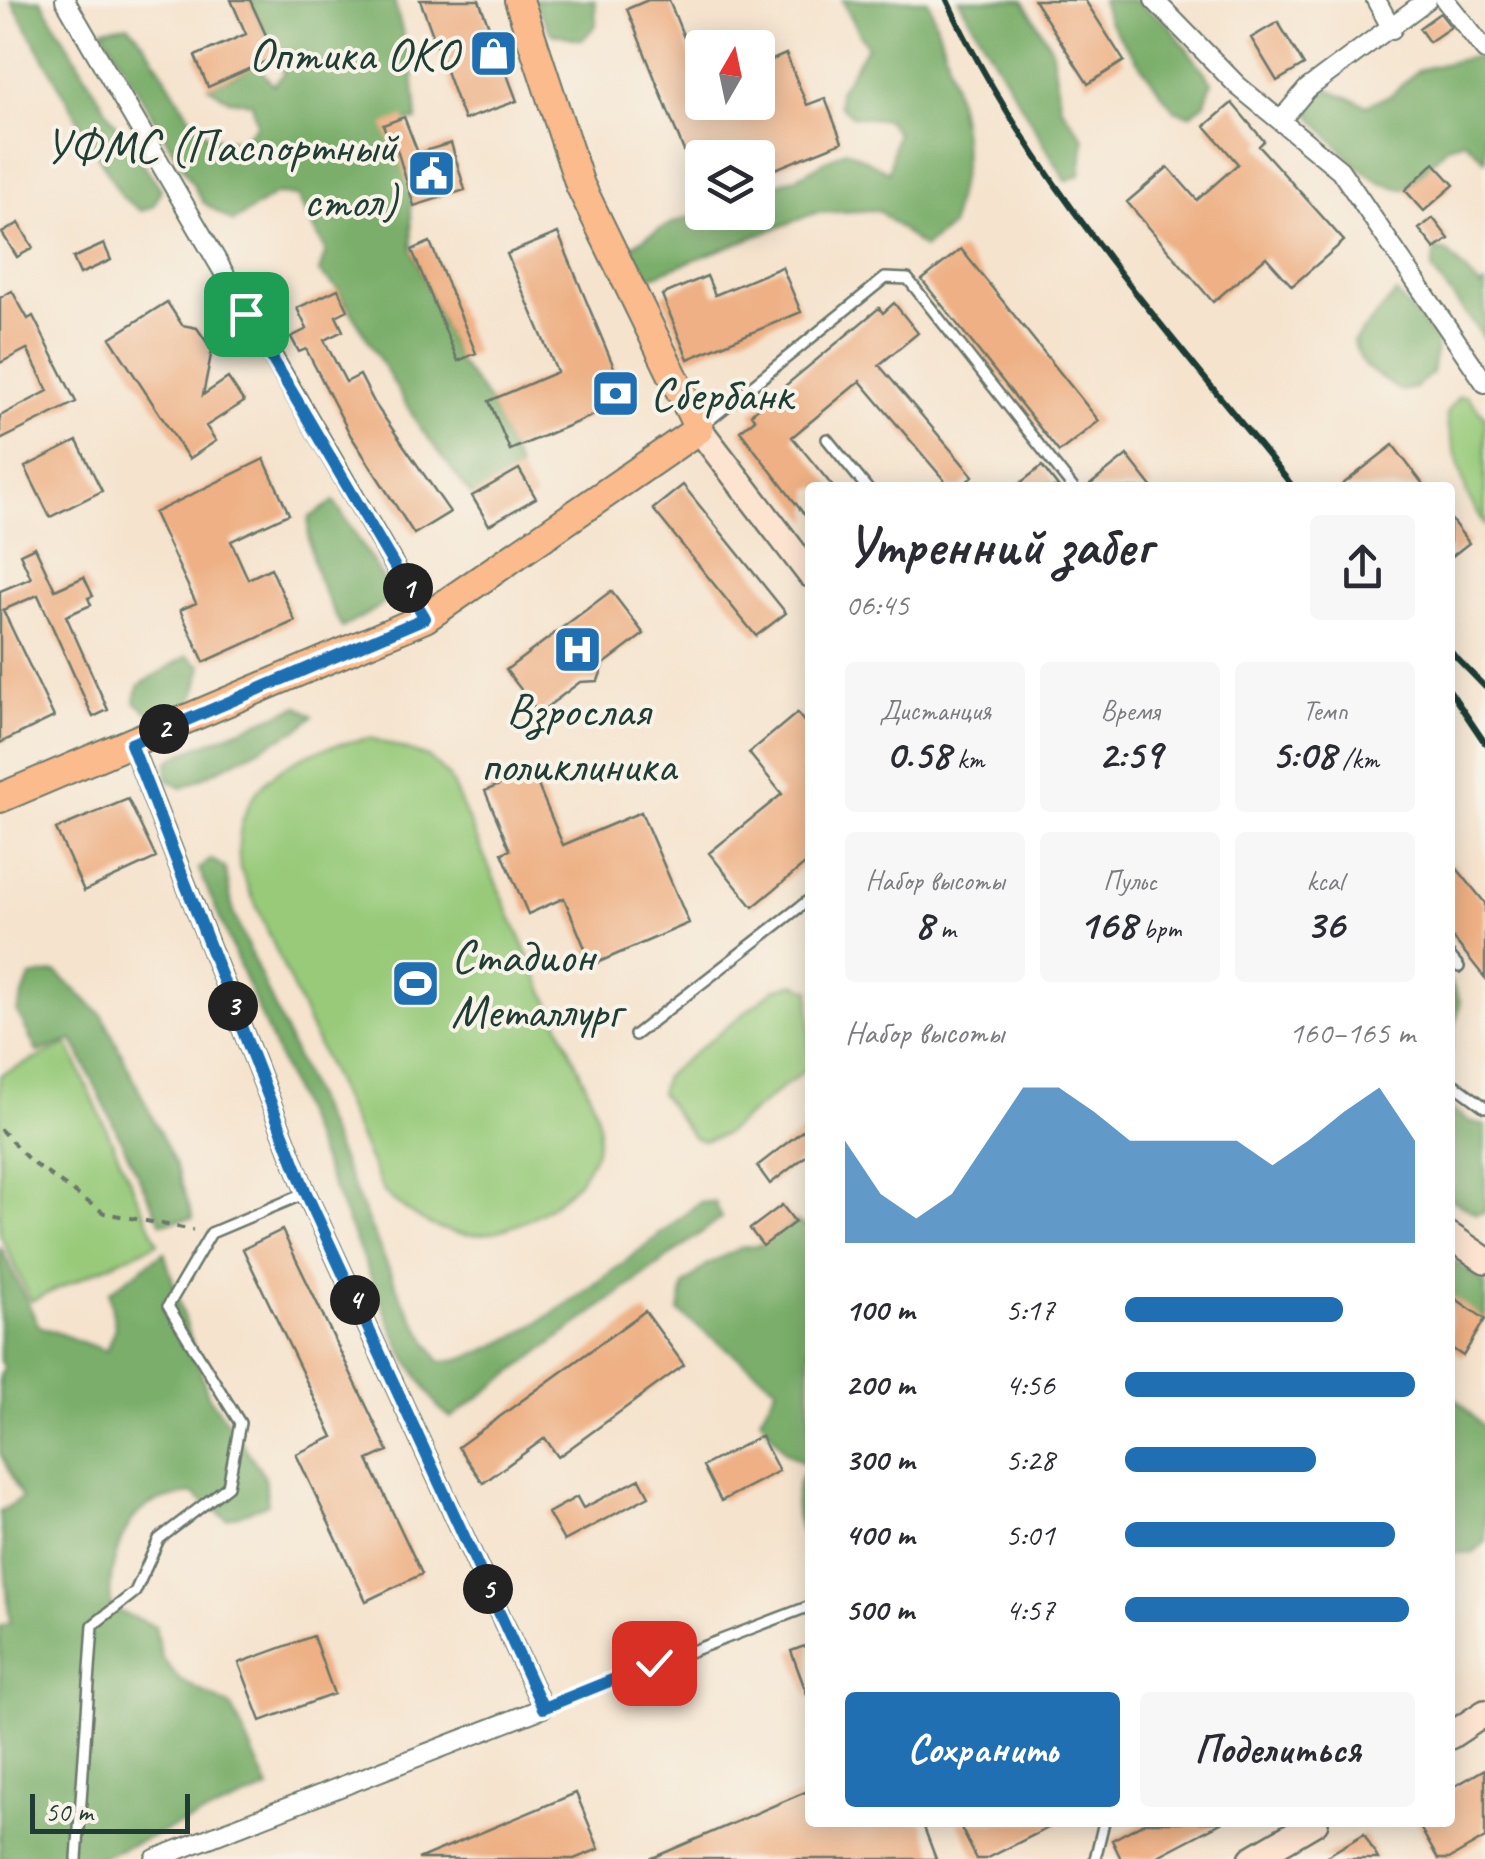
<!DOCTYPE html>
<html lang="ru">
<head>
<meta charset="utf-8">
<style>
  :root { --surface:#fff; --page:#f7f7f7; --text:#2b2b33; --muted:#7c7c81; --accent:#1f6fb2 }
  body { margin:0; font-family:Caveat,sans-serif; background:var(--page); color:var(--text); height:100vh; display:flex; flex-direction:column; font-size:38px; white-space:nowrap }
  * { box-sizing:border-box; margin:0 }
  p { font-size:32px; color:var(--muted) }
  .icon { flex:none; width:55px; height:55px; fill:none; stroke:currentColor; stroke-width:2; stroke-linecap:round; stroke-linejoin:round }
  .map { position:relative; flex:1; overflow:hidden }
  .sheet { position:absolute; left:805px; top:482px; width:650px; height:1345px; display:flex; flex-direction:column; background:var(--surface); border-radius:10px; box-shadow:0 5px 25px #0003 }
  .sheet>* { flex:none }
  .needle { width:65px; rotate:9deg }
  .tools { position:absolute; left:685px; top:30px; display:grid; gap:20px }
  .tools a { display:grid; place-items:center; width:90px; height:90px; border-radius:10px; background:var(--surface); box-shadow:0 5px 25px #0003; font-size:50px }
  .scale { position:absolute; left:30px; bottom:25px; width:160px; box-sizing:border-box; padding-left:10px; border:5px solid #1f3d34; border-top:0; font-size:28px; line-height:35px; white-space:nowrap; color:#1f3d34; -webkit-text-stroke:8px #f7f3e8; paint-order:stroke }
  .pin { position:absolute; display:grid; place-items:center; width:85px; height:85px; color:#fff; margin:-42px; border-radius:20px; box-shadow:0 5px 15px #0006 }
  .km { position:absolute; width:50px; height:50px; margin:-25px; border-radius:50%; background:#222; color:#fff; font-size:28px; line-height:50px; text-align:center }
  .round { display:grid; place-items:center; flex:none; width:105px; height:105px; border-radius:10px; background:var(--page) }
  .headline { display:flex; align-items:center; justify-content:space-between; height:170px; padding:0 40px }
  h1 { font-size:55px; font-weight:600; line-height:75px }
  .figures { display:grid; grid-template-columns:repeat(3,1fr); gap:15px; height:170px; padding:10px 40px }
  .figures div { display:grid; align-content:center; border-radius:10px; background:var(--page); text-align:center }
  .figures b { font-size:42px; font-weight:600 }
  .figures small { font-size:28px; font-weight:400 }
  .figures p { font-size:28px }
  .chart { height:280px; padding:20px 40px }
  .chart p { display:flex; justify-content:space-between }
  .chart svg { width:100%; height:180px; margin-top:10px; fill:var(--accent); opacity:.7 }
  .action { display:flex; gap:20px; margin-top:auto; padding:20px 40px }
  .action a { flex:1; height:115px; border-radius:10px; background:var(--accent); color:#fff; font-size:40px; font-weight:600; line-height:115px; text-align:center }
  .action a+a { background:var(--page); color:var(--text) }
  ul { padding:0 40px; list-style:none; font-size:32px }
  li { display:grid; grid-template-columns:160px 120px 1fr; align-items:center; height:75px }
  li i { height:25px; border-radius:12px; background:var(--accent) }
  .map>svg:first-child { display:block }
  .green { fill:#98ca7a; stroke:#5c8457; stroke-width:2.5 }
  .forest { fill:#7aae6a; stroke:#4c764f; stroke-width:2.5 }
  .building { fill:#eeb084 }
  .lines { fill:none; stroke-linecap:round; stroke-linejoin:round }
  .service-casing { stroke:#6a776a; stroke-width:14 }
  .minor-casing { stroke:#6a776a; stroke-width:22 }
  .secondary-casing { stroke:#6a776a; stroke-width:30 }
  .primary-casing { stroke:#6a776a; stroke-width:32 }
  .path { stroke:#6a776a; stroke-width:4; stroke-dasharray:8 8; stroke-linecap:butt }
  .service { stroke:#fff; stroke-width:9 }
  .minor { stroke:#fff; stroke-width:18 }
  .secondary { stroke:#fde4d1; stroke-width:25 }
  .primary { stroke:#fbbb8c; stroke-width:28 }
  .rail { stroke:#1f3d34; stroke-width:6 }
  .route-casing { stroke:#fff; stroke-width:20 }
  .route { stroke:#1f6fb2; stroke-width:12 }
  .labels { text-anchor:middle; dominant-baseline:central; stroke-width:8; stroke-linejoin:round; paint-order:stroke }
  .poi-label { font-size:48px; fill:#1f3d34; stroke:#f7f3e8; text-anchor:end }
</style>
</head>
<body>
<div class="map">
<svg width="1485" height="1859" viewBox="0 0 1485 1859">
  <rect width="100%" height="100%" fill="#f7f3e8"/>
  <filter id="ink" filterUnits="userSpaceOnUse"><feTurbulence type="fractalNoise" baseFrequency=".01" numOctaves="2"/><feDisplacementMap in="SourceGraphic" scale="20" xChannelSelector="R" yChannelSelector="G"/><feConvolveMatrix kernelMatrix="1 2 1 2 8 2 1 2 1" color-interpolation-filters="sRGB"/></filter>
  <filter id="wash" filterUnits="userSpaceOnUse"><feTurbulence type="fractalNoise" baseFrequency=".0048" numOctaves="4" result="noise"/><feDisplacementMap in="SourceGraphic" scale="40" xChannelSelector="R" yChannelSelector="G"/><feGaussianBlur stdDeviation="2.25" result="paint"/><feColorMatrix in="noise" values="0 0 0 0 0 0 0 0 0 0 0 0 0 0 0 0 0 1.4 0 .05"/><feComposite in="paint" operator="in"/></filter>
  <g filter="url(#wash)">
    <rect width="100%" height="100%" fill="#f5e3cd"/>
    <!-- green -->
    <path class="green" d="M 1459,396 L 1467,396 L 1485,417 L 1485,525 L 1468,497 L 1447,424 L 1447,412 Z
      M 371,738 L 428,757 L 449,777 L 592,1099 C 594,1108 599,1120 599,1129 C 600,1187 516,1240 464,1234 C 432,1231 405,1212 383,1191 L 240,869 C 228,782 297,749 371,738 Z
      M 795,984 L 810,990 L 810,1066 L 723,1135 L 703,1141 L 693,1137 L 660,1093 L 665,1076 L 775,989 Z
      M 68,1044 L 158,1243 L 31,1301 L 0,1234 L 0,1075 Z"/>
    <!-- forest -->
    <path class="forest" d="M 11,0 L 41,0 L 113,121 L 161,189 L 154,206 L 141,211 L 121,196 Z
      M 250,0 L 394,0 L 413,72 L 417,120 L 384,125 L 410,175 L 412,250 L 458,361 L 489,401 L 519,469 L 472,496 L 419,426 L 338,289 L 319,272 L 326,251 L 297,196 L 276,194 L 233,222 L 203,202 L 102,29 L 128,25 C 158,52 185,123 208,135 C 217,140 231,139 240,141 L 257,125 L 252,103 L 230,100 L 208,87 L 257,65 L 273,85 L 284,74 Z
      M 534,0 L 595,0 L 596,25 L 582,40 L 551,33 Z
      M 842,0 L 928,0 C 943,39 968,125 963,166 C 961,186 953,205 951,226 L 923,248 L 878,210 L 815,213 L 647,278 L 629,248 C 679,214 698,212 758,212 L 758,191 L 797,177 L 846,150 L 889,172 L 896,132 L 886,120 L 852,116 L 839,105 L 839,91 L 867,47 Z
      M 959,0 L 1023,0 L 1051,47 L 1061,107 L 1084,139 L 1080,175 L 1066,181 Z
      M 1102,0 L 1133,0 L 1168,24 L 1212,82 L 1205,103 L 1190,115 L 1174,110 L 1108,21 Z
      M 1477,56 L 1485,65 L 1485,160 L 1465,141 L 1448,146 L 1405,189 C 1365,186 1336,142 1310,115 L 1311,99 L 1328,89 L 1367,105 L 1391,95 L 1418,70 Z
      M 1435,249 L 1447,252 L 1481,287 L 1485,284 L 1485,339 L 1432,270 Z
      M 1396,293 L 1437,341 L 1432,373 L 1416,388 L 1400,391 L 1364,366 L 1353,342 Z
      M 334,501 L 392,593 L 381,606 L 342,628 C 324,593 305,559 309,518 Z
      M 187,656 L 202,666 C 193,699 198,714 154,717 L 135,702 L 138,686 Z
      M 299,706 L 313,716 L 300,728 L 182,788 L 167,779 L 168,762 L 182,753 Z
      M 211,859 L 225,868 L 234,915 L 402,1299 L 440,1362 C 515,1357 641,1249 700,1202 L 715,1202 L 721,1218 L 451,1418 L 438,1407 L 402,1351 L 199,869 Z
      M 56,972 L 103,1016 L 175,1164 L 193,1218 L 161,1223 L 73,1040 L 37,1052 L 17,1011 L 30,977 Z
      M 1450,981 L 1460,1002 L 1450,1052 Z
      M 1450,1108 L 1469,1121 L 1485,1125 L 1485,1212 L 1476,1214 L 1450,1198 Z
      M 795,1222 L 810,1227 L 810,1549 C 793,1522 791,1493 807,1465 L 785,1452 L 760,1418 L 777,1387 L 679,1312 L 684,1285 L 708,1264 L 740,1248 L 763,1245 Z
      M 0,1246 L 39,1326 L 106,1351 L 115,1327 L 109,1292 L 164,1252 L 208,1395 L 264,1475 L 268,1504 L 227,1519 L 192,1493 C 179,1496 164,1498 153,1503 C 120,1518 105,1578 112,1609 L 155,1626 L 161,1656 L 180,1680 L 232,1707 L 269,1789 L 96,1859 L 0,1859 L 0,1626 L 10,1623 L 0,1512 L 22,1498 L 0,1453 L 0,1376 L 4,1368 L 0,1361 Z
      M 1450,1258 L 1485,1284 L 1485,1319 L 1450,1298 Z
      M 1450,1392 L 1485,1429 L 1485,1542 L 1473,1553 L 1450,1552 Z"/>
    <g id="blocks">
      <!-- building -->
      <path class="building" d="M 231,0 L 250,0 L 276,57 L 208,87 L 195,56 L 246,34 Z
        M 420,0 L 479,0 L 517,101 L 464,120 Z
        M 648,0 L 669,0 L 694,63 L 702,60 L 702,102 L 758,102 L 758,66 L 786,54 L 807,105 L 825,98 L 842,142 L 758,176 L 758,158 L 702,158 L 702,196 L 627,9 Z
        M 1034,0 L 1085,0 L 1124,61 L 1088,84 Z
        M 1440,13 L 1451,27 L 1429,42 L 1419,28 Z
        M 1278,22 L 1304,65 L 1277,81 L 1251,38 Z
        M 1232,103 L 1264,141 L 1259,146 L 1344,241 L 1292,286 L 1266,257 L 1213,302 L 1127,202 L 1168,167 L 1197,200 L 1238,164 L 1205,126 Z
        M 404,117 L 418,153 L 451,143 L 465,190 L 414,206 L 395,143 L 391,144 L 383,125 Z
        M 1434,163 L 1454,185 L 1424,211 L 1405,190 Z
        M 1433,218 L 1449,239 L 1435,249 L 1419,229 Z
        M 19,223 L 33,248 L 17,257 L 2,233 Z
        M 558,233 L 628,401 L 510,450 L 489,401 L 557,372 L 507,254 Z
        M 430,242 L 476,353 L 458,361 L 412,250 Z
        M 104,244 L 111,260 L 80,274 L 73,258 Z
        M 961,249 L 1099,421 L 1059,452 L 922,280 Z
        M 782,267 L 801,312 L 688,359 L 662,295 L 707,276 L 715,295 Z
        M 338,289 L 348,310 L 336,316 L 343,331 L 324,340 L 346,382 L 360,375 L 375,404 L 450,512 L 414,534 L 351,436 L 306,349 L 299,352 L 291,337 L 307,329 L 297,308 Z
        M 12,291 L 28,319 L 33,316 L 76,402 L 0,440 L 0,416 L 48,391 L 27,349 L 0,363 L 0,298 Z
        M 167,302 L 182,325 L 197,328 L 212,350 L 203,395 L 228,378 L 244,402 L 206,426 L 216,441 L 189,459 L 110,338 Z
        M 894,303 L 918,333 L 879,365 L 973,476 L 960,488 L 951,488 L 860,381 L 792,437 L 834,488 L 810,488 L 810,522 L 740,431 L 755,419 L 751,414 L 879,308 L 883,313 Z
        M 77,441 L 102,491 L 50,517 L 25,467 Z
        M 1393,445 L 1426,488 L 1338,488 Z
        M 1127,455 L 1153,488 L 1086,488 Z
        M 264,459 L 289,514 L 231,541 L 248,579 L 271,568 L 295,621 L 204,662 L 180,610 L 196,603 L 154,513 Z
        M 1042,466 L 1059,488 L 1014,488 Z
        M 519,469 L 536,498 L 489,525 L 472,496 Z
        M 683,485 L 786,613 L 756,636 L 653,509 Z
        M 1450,518 L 1469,543 L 1450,558 Z
        M 35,547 L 55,590 L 84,577 L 93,596 L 88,598 L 91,605 L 66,616 L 108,710 L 93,717 L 38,595 L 3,610 L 54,717 L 0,743 L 0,591 L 31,578 L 20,554 Z
        M 611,591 L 644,634 L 604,664 L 598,681 L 580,682 L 539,713 L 506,670 Z
        M 797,713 L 810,729 L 810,860 L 753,907 L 709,853 L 782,794 L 749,753 Z
        M 532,771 L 563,845 L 641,812 L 689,923 L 592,965 L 564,898 L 528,914 L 502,853 L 510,850 L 485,791 Z
        M 128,799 L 156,858 L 84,891 L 56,829 Z
        M 1450,860 L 1485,903 L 1485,978 L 1450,934 Z
        M 810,1125 L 810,1153 L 770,1184 L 757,1166 Z
        M 782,1205 L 795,1222 L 763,1246 L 750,1229 Z
        M 282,1230 L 388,1451 L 368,1460 L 422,1574 L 366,1601 L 296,1454 L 333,1437 L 243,1249 Z
        M 1450,1295 L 1485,1319 L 1463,1356 L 1450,1347 Z
        M 645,1311 L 684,1365 L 558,1457 L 545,1438 L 483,1483 L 458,1447 Z
        M 761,1436 L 779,1471 L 721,1501 L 703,1466 Z
        M 640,1479 L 649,1496 L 564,1541 L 548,1513 L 577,1497 L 583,1508 Z
        M 313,1636 L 334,1694 L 261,1721 L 239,1663 Z
        M 810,1644 L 810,1697 L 808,1697 L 791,1651 Z
        M 1485,1769 L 1485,1838 L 1449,1859 L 1438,1859 L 1417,1822 L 1450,1822 L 1450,1789 Z
        M 810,1790 L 810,1822 L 922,1822 L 936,1859 L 650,1859 Z
        M 576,1793 L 599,1849 L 574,1859 L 418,1859 Z
        M 958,1822 L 1060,1822 L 986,1859 L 977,1859 Z
        M 1146,1822 L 1223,1822 L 1152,1859 L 1121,1859 L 1112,1840 Z
        M 1364,1834 L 1378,1859 L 1322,1859 Z"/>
    </g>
  </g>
  <g filter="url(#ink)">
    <use href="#blocks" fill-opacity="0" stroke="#6a776a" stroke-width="2.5"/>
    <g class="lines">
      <defs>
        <path id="service" d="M 701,427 L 885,278 L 908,279 L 1073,488
          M 827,439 L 867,488
          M 1450,956 L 1459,967
          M 635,1035 L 810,899
          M 1455,1085 L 1485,1107
          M 543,1708 L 810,1606
          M 77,1859 L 93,1625 L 135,1592 L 159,1539 L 228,1486 L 240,1423 L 168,1306 L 211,1233 L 306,1193
          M 1095,1859 L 1104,1822"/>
        <path id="minor" d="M 65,0 L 425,618
          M 1154,0 L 1238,86 L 1340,170 L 1485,383
          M 1376,0 L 1392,29
          M 1445,0 L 1485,50
          M 1281,120 L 1307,89 L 1427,0
          M 131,743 L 306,1193 L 543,1708 L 155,1859"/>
        <path id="secondary" d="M 699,429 L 810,574
          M 1450,1236 L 1485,1260
          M 1450,1736 L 1485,1713
          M 1252,1859 L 1315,1822"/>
        <path id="primary" d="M 0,798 L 425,618 L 699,429 L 580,185 L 519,0"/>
      </defs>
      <!-- service casing -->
      <use href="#service" class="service-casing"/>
      <!-- minor casing -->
      <use href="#minor" class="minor-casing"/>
      <!-- secondary casing -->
      <use href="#secondary" class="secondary-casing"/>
      <!-- primary casing -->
      <use href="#primary" class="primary-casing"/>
      <!-- path -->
      <path class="path" d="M 0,1129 L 31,1162 L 104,1213 L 193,1230"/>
      <!-- service -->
      <use href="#service" class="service"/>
      <!-- minor -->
      <use href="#minor" class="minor"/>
      <!-- secondary -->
      <use href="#secondary" class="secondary"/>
      <!-- primary -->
      <use href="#primary" class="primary"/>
      <!-- rail -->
      <path class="rail" d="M 947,0 C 1031,181 1170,333 1294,488
        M 1450,651 L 1485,687
        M 1450,691 L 1485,743"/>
    </g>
  </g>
  <g class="lines" filter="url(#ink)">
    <defs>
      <path id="route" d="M 246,314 L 425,618 L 131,744 L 306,1193 L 543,1708 L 654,1663"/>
    </defs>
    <!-- route casing -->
    <use href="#route" class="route-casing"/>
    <!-- route -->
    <use href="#route" class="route"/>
  </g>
  <!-- icons -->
  <defs>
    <symbol id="shop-square" viewBox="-11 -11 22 22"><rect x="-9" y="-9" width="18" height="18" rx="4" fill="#1f6fb2" stroke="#f7f3e8"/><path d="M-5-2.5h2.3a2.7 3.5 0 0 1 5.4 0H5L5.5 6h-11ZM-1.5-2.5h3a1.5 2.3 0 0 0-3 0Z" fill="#fff"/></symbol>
    <symbol id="civic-square" viewBox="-11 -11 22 22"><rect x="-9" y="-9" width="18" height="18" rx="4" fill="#1f6fb2" stroke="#f7f3e8"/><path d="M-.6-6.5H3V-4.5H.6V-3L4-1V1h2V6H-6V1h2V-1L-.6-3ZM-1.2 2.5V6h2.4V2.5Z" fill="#fff"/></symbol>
    <symbol id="bank-square" viewBox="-11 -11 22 22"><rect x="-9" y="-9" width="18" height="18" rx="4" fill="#1f6fb2" stroke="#f7f3e8"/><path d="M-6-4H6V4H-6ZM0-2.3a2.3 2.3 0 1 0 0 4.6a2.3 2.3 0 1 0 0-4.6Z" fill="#fff"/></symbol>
    <symbol id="hospital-square" viewBox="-11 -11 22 22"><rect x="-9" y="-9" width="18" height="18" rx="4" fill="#1f6fb2" stroke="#f7f3e8"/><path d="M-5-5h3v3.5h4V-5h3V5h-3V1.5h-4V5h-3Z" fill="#fff"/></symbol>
    <symbol id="stadium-square" viewBox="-11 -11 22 22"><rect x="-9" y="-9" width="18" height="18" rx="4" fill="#1f6fb2" stroke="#f7f3e8"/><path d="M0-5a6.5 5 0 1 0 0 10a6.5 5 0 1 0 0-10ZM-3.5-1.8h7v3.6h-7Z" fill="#fff"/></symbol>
  </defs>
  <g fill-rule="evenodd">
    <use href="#shop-square" x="466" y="26" width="55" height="55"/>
    <use href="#civic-square" x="404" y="146" width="55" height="55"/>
    <use href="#bank-square" x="588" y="366" width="55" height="55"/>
    <use href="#hospital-square" x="550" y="622" width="55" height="55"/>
    <use href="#stadium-square" x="388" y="956" width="55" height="55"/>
  </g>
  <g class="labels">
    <!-- poi labels -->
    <g class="poi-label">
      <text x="458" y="54">Оптика ОКО</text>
      <text x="397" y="146">УФМС (Паспортный<tspan x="397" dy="55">стол)</tspan></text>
      <text x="650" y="394" text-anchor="start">Сбербанк</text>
      <text x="578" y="710" text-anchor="middle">Взрослая<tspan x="578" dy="55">поликлиника</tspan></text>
      <text x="451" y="956" text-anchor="start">Стадион<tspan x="451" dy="55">Металлург</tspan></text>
    </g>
  </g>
</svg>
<div class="tools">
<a><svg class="needle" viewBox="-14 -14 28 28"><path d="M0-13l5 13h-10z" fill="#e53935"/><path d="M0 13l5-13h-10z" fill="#7c7c81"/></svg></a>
<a><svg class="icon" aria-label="layers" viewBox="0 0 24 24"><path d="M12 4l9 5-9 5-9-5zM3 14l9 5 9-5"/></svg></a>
</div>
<div class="scale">50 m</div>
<div class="pin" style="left:246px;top:314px;background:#1e9e55"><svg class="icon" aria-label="arrive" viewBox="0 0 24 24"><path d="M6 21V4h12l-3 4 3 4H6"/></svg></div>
<div class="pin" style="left:654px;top:1663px;background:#d93025"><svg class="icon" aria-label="check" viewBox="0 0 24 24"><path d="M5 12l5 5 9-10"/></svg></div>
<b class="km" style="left:408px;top:588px">1</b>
<b class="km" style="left:164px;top:729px">2</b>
<b class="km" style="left:233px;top:1006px">3</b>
<b class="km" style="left:355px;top:1300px">4</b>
<b class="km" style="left:488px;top:1589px">5</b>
<section class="sheet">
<div class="headline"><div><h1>Утренний забег</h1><p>06:45</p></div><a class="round"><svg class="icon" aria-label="share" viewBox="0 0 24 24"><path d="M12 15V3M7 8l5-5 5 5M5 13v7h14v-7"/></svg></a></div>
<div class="figures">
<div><p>Дистанция</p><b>0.58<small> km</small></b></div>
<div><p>Время</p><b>2:59</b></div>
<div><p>Темп</p><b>5:08<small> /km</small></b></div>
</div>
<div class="figures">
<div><p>Набор высоты</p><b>8<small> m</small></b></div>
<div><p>Пульс</p><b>168<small> bpm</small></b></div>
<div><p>kcal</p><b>36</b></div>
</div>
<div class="chart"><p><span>Набор высоты</span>160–165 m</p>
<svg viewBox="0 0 160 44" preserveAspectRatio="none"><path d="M0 44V19L10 32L20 38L30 32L40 19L50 6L60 6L70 12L80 19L90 19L100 19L110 19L120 25L130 19L140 12L150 6L160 19V44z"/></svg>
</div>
<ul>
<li><b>100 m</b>5:17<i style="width:75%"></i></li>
<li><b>200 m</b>4:56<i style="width:100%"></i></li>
<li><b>300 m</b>5:28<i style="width:66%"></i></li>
<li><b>400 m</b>5:01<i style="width:93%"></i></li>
<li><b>500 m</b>4:57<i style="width:98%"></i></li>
</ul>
<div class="action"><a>Сохранить</a><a>Поделиться</a></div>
</section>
</div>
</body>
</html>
